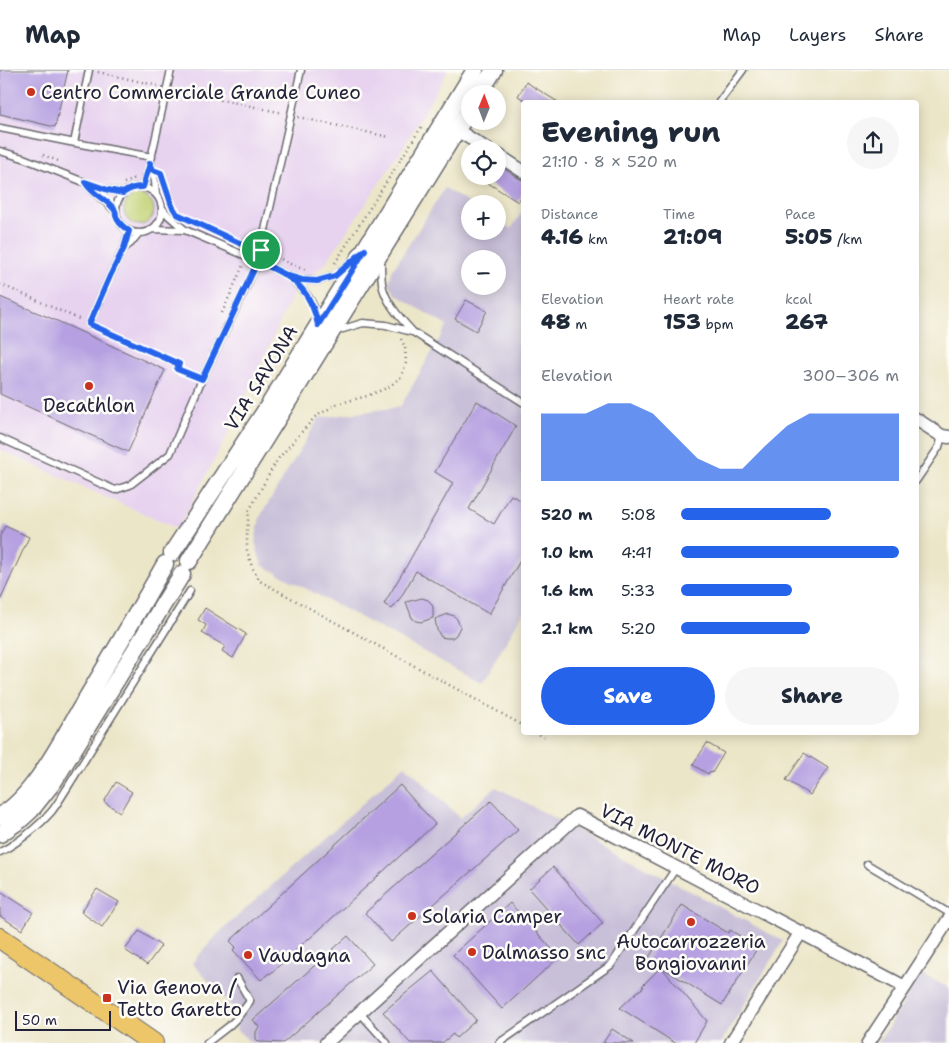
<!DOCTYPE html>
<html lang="en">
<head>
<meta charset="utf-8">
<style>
  :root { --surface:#fff; --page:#f6f6f7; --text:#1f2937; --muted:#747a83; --line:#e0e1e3; --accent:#2563eb }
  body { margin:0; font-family:"Shantell Sans",sans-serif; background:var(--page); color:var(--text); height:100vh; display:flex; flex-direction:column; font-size:19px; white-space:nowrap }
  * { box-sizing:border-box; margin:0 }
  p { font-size:16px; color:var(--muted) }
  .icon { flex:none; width:28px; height:28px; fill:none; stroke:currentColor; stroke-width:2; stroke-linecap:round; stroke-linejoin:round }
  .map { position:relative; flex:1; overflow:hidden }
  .panel { position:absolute; left:521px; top:30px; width:398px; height:635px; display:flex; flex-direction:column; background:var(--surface); border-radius:5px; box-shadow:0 2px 12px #0003 }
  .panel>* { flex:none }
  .needle { width:32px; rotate:1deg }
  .buttons { position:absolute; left:461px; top:15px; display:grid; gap:10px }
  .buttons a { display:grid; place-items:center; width:45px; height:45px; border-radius:50%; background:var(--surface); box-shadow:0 2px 12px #0003; font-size:25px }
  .scale { position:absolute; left:15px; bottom:12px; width:96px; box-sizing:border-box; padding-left:5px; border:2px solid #22223b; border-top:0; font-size:14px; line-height:18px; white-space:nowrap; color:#22223b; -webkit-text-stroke:4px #fdfcf7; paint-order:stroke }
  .pin { position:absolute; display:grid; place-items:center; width:42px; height:42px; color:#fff; margin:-21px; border:2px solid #fff; border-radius:50%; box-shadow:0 1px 5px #0007 }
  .round { display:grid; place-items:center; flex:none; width:52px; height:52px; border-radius:26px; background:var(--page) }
  .head { display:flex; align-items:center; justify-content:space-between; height:85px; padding:0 20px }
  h1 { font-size:28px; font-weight:800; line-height:38px }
  .stats { display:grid; grid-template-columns:repeat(3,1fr); gap:8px; height:85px; padding:5px 20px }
  .stats div { display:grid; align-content:center }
  .stats b { font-size:21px; font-weight:800 }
  .stats small { font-size:14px; font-weight:400 }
  .stats p { font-size:14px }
  .chart { height:140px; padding:10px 20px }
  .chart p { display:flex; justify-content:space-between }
  .chart svg { width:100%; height:90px; margin-top:5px; fill:var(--accent); opacity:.7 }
  .button { display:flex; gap:10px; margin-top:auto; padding:10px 20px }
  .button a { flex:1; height:58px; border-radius:30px; background:var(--accent); color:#fff; font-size:20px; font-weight:800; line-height:58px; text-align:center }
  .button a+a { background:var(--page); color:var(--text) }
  ul { padding:0 20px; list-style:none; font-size:16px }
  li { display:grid; grid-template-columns:80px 60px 1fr; align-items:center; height:38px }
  li i { height:12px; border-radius:6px; background:var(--accent) }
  header { display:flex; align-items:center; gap:30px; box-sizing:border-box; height:70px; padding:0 25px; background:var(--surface); border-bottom:1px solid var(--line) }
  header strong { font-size:24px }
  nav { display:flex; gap:28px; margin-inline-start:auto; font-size:18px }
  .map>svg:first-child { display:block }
  .built { fill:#e7d2ef }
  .industrial { fill:#c8bfd8; fill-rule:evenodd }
  .green { fill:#c2d274; stroke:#727a58 }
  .building { fill:#b6a0e1 }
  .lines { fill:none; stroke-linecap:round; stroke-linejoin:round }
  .service-casing { stroke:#69676d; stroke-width:9 }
  .minor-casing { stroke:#69676d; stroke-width:15 }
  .tertiary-casing { stroke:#69676d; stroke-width:19 }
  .primary-casing { stroke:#69676d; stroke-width:22 }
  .path { stroke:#69676d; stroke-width:2.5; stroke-dasharray:1 4; stroke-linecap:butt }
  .service { stroke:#fff; stroke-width:6 }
  .minor { stroke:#fff; stroke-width:12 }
  .tertiary { stroke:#fff; stroke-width:16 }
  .primary { stroke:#ecc669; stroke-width:20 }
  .route-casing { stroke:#fff; stroke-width:10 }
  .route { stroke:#2563eb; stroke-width:6 }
  .poi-dot { fill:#c8321e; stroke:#fdfcf7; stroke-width:2 }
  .labels { text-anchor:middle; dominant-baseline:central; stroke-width:5; stroke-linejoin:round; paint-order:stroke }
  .poi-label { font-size:19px; fill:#22223b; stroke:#fdfcf7; text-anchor:start }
  .street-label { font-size:19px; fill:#22223b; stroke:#fdfcf7 }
</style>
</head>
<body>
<header>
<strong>Map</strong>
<nav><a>Map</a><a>Layers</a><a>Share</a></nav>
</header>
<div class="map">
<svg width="949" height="973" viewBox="0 0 949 973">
  <rect width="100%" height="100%" fill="#fdfcf7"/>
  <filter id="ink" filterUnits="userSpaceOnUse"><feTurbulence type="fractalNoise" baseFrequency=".02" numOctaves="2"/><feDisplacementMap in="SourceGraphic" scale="10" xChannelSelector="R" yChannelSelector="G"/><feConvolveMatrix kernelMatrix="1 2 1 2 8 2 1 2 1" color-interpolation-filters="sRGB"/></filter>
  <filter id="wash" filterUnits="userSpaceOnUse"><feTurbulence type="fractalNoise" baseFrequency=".0096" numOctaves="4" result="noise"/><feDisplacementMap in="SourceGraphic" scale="20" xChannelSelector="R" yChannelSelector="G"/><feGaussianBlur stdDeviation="1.12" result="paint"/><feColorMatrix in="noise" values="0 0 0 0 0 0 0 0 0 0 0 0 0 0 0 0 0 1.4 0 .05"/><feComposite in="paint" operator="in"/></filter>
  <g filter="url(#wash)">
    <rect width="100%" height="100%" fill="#ece6c9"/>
    <!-- built -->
    <path class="built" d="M 0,0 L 448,0 L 404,76 L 325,194 L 294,221 L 236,348 L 178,459 L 0,380 Z"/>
    <!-- industrial -->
    <path class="industrial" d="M 445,118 L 470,134 L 470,161 L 498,161 L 498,151 L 511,159 L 524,139 L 524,541 L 482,613 L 262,495 L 255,472 L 260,447 L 319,348 L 400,337 L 447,256 L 395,224 L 389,213 L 392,201 ZM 470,189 L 498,189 L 498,216 L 470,216 Z
      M 405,695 L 460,748 L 496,717 L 783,871 L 721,973 L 251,973 L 236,959 L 238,947 L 234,939 L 192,893 L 217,865 Z
      M 922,904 L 949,918 L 949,973 L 878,973 Z"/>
    <!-- green -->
    <path class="green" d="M124 140a15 15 0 1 1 30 0a15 15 0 1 1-30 0Z"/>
    <g id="blocks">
      <!-- building -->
      <path class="building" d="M 0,0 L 68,0 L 55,57 L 0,44 Z
        M 526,12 L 558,32 L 528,32 L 518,26 Z
        M 498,95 L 520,109 L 524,110 L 524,122 L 518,132 L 477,106 L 498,106 Z
        M 0,227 L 55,250 L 165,300 L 128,382 L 0,324 Z
        M 466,230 L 487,241 L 476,261 L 455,249 Z
        M 477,331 L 516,356 L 469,439 L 494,454 L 511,425 L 524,432 L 524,484 L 489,544 L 416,501 L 401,527 L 392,539 L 384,534 L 407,495 L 453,413 L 435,402 Z
        M 5,456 L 29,467 L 0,531 L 0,466 Z
        M 422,528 L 428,530 L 431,533 L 433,537 L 433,548 L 421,552 L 416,551 L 412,548 L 406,532 Z
        M 205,538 L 246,564 L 233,588 L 222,581 L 225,576 L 202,563 L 206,555 L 198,550 Z
        M 448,544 L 454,546 L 457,549 L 460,557 L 456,565 L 452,568 L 446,568 L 441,567 L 437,560 L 435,549 Z
        M 707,673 L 724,683 L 712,703 L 709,702 L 708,704 L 693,695 Z
        M 804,683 L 828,698 L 810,725 L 786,710 Z
        M 116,712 L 132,722 L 120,742 L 104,732 Z
        M 400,715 L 435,754 L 309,869 L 309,868 L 270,904 L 269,903 L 261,910 L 233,880 L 236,877 L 230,871 Z
        M 491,731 L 518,760 L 391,872 L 365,843 Z
        M 553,797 L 603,853 L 579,875 L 529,819 Z
        M 97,819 L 119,832 L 102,857 L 81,842 Z
        M 0,821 L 33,842 L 22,860 L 0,846 Z
        M 510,833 L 559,887 L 502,939 L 453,885 Z
        M 682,835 L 728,863 L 730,860 L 758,877 L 722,935 L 648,889 Z
        M 139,861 L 161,876 L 147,895 L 125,880 Z
        M 348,866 L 373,894 L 283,973 L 259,972 L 256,969 L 256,962 L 259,957 L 253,950 Z
        M 661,897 L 707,951 L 694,973 L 675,973 L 620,938 L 637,922 L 644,917 L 642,916 Z
        M 433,901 L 476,950 L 456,968 L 453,964 L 442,973 L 410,973 L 383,942 Z
        M 612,959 L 634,973 L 603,973 Z"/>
    </g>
  </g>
  <g filter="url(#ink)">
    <use href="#blocks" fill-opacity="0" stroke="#69676d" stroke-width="1"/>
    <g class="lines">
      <defs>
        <path id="service" d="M 719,32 L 743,0
          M 0,58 L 70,72 L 152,87
          M 74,73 L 89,0
          M 0,81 L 23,88 L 99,118 L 123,123
          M 151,94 L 155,111 L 156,124
          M 85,112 C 93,125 105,129 115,141
          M116 140a23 23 0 1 1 46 0a23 23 0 1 1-46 0Z
          M 143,117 L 150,93 L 171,0
          M 162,138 L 169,146 L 185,160 L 258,191 L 288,206 L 301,210 L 317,211 L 335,206 L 347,196
          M 152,159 L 184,160
          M 124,178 L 131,173 L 139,163
          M 381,190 C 381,197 381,205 382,213 C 384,231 401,249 413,262 L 524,333
          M 289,207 C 305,222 313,228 318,251
          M 89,254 L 110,206 L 124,178 L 129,161
          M 336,261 L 363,253 L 386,255 L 412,262
          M 0,368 L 115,420 L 130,415 L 170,384 L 202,309 L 249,211 L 258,191 L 261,178 L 301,0
          M 916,411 L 939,377 L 942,366
          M 0,782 C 18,773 39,756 52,741 C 58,733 64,723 69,715 L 190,521
          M 867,794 L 949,843
          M 360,943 L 387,973
          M 207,973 L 229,956 L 238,947 L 250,931 L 237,908
          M 499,973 L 611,895 L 676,798"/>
        <path id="minor" d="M 457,60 L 487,79
          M 498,85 L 524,102
          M 916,349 L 942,366 L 949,367
          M 326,973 L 577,746 L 905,917
          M 731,973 L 801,862
          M 868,973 L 905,917 L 949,849"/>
        <path id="tertiary" d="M 479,24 L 494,0
          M 172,483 L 269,335 L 475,0
          M 189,491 L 470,39
          M 0,746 C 34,727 62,669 82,636 C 110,589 138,542 165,494
          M 0,764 L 19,751 L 31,740 L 54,711 L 182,504"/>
        <path id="primary" d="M 0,868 L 153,973"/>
      </defs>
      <!-- service casing -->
      <use href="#service" class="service-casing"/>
      <!-- minor casing -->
      <use href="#minor" class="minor-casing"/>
      <!-- tertiary casing -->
      <use href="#tertiary" class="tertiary-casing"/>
      <!-- primary casing -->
      <use href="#primary" class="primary-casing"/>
      <!-- path -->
      <path class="path" d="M 98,2 L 159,16
        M 176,20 L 283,43
        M 298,47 L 389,67
        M 43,85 L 61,92
        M 124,113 L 130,111 L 136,107
        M 166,118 L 171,134
        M 188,148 L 210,159
        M 268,182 L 296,197 L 308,200
        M 335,193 L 422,56
        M 0,214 L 81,250
        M 222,243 L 244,193
        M 97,258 L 179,294 L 177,299 L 194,307
        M 401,269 L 405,277 L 406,293 L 401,307 L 389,317 L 367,326 L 337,334 L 315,347 L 277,390 L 249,441 L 247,461 L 247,480 L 252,497 L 260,511 L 524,656
        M 535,662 L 544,667"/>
      <!-- service -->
      <use href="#service" class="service"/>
      <!-- minor -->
      <use href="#minor" class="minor"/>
      <!-- tertiary -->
      <use href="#tertiary" class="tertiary"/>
      <!-- primary -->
      <use href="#primary" class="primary"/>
    </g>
  </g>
  <g class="lines" filter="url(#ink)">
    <defs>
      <path id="route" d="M 261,180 L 252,176 L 246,176 L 177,144 L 172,136 L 161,103 L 153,100 L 150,93 L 143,117 C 135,117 130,118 123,123 L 108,120 L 85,112 C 94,127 105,127 114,139 C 117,143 115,141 116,146 C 118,153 123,157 129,161 L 124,178 L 110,206 L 89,254 L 179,294 L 177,299 L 202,309 L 258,191 L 288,206 L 302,210 L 317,211 L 335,206 L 365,180 L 318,255 C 310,216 291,207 258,191 L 261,180"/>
    </defs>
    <!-- route casing -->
    <use href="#route" class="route-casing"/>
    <!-- route -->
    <use href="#route" class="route"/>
  </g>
  <!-- markers -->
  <g class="poi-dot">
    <circle cx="31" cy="22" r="5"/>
    <circle cx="89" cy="316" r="5"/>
    <circle cx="412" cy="846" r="5"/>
    <circle cx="691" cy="852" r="5"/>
    <circle cx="472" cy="882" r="5"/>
    <circle cx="248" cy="885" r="5"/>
    <rect x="102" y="923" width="10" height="10" rx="2.5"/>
  </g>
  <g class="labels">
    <!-- poi labels -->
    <g class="poi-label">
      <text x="41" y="22">Centro Commerciale Grande Cuneo</text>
      <text x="89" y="335" text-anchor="middle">Decathlon</text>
      <text x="422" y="846">Solaria Camper</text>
      <text x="691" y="871" text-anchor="middle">Autocarrozzeria<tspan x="691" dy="22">Bongiovanni</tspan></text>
      <text x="482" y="882">Dalmasso snc</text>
      <text x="258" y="885">Vaudagna</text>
      <text x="117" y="917">Via Genova /<tspan x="117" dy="22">Tetto Garetto</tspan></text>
    </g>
    <!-- street labels -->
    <g class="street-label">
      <text transform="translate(261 308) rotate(-58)">VIA SAVONA</text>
      <text transform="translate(680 779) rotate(27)">VIA MONTE MORO</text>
    </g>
  </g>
</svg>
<div class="buttons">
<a><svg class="needle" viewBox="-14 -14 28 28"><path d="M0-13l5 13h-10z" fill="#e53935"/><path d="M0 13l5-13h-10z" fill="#747a83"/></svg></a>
<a><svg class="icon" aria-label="locate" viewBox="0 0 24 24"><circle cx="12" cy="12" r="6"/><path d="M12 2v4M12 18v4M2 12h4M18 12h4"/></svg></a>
<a>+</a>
<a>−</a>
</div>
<div class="scale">50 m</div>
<div class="pin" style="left:261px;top:180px;background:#1e9e55"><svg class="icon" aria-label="arrive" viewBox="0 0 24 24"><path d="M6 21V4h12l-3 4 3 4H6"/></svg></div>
<section class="panel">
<div class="head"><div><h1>Evening run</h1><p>21:10 · 8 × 520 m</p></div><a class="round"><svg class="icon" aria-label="share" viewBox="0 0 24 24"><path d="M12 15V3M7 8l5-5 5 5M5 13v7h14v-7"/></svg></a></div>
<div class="stats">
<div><p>Distance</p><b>4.16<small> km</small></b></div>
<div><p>Time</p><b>21:09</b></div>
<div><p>Pace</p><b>5:05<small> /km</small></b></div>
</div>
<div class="stats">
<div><p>Elevation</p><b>48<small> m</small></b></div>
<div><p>Heart rate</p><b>153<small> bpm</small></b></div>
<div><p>kcal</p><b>267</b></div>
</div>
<div class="chart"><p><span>Elevation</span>300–306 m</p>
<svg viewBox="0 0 160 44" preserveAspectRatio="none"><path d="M0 44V11L10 11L20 11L30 6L40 6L50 11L60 22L70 33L80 38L90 38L100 27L110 17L120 11L130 11L140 11L150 11L160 11V44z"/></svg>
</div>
<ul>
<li><b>520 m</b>5:08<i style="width:69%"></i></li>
<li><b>1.0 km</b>4:41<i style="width:100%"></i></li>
<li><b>1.6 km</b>5:33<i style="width:51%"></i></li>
<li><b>2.1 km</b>5:20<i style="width:59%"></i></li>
</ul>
<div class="button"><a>Save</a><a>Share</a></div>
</section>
</div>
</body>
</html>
